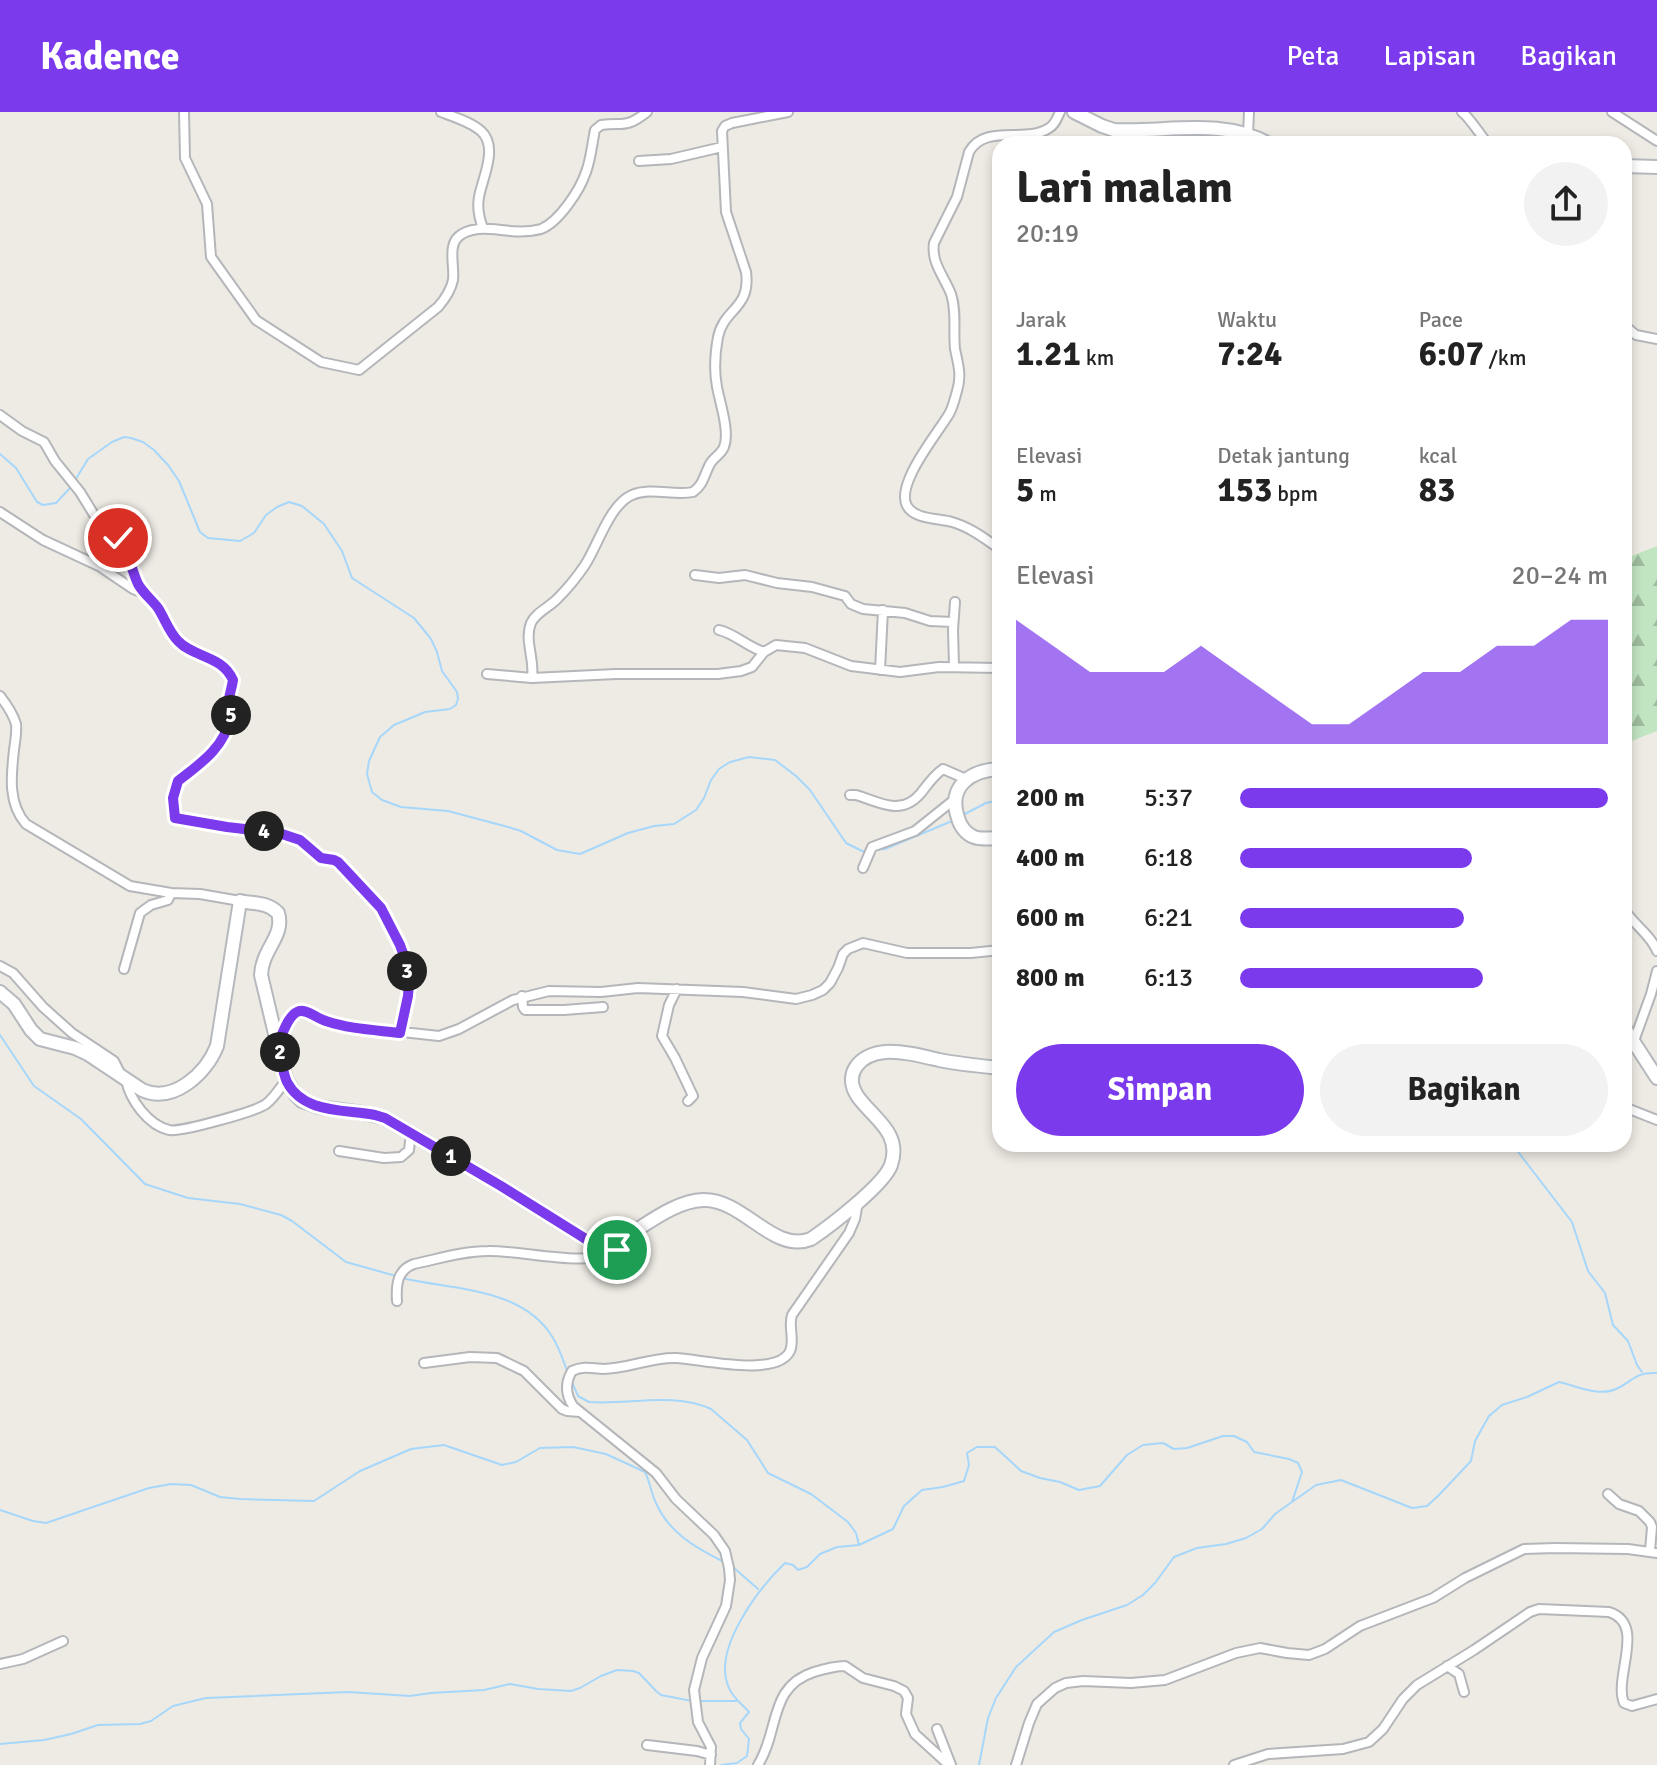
<!DOCTYPE html>
<html lang="id">
<head>
<meta charset="utf-8">
<style>
  :root { --surface:#fff; --page:#f2f2f2; --text:#222; --muted:#767676; --accent:#7c3aed }
  body { margin:0; font-family:Signika,sans-serif; background:var(--page); color:var(--text); height:100vh; display:flex; flex-direction:column; font-size:30px; white-space:nowrap }
  * { box-sizing:border-box; margin:0 }
  p { font-size:26px; color:var(--muted) }
  .icon { flex:none; width:44px; height:44px; fill:none; stroke:currentColor; stroke-width:2; stroke-linecap:round; stroke-linejoin:round }
  .map { position:relative; flex:1; overflow:hidden }
  .details { position:absolute; left:992px; top:24px; width:640px; height:1016px; display:flex; flex-direction:column; background:var(--surface); border-radius:24px; box-shadow:0 4px 12px #0003 }
  .details>* { flex:none }
  .pin { position:absolute; display:grid; place-items:center; width:68px; height:68px; color:#fff; margin:-34px; border:4px solid #fff; border-radius:50%; box-shadow:0 2px 8px #0007 }
  .km { position:absolute; width:40px; height:40px; margin:-20px; border-radius:50%; background:#222; color:#fff; font-size:22px; line-height:40px; text-align:center }
  .round { display:grid; place-items:center; flex:none; width:84px; height:84px; border-radius:42px; background:var(--page) }
  .headline { display:flex; align-items:center; justify-content:space-between; height:136px; padding:0 24px }
  h1 { font-size:44px; font-weight:800; line-height:60px }
  .metrics { display:grid; grid-template-columns:repeat(3,1fr); gap:12px; height:136px; padding:8px 24px }
  .metrics div { display:grid; align-content:center }
  .metrics b { font-size:34px; font-weight:800 }
  .metrics small { font-size:22px; font-weight:400 }
  .metrics p { font-size:22px }
  .chart { height:224px; padding:16px 24px }
  .chart p { display:flex; justify-content:space-between }
  .chart svg { width:100%; height:144px; margin-top:8px; fill:var(--accent); opacity:.7 }
  .cta { display:flex; gap:16px; margin-top:auto; padding:16px 24px }
  .cta a { flex:1; height:92px; border-radius:48px; background:var(--accent); color:#fff; font-size:32px; font-weight:800; line-height:92px; text-align:center }
  .cta a+a { background:var(--page); color:var(--text) }
  ul { padding:0 24px; list-style:none; font-size:26px }
  li { display:grid; grid-template-columns:128px 96px 1fr; align-items:center; height:60px }
  li i { height:20px; border-radius:10px; background:var(--accent) }
  header { display:flex; align-items:center; gap:48px; box-sizing:border-box; height:112px; padding:0 40px; background:var(--accent); color:#fff }
  header strong { font-size:38px }
  nav { display:flex; gap:44px; margin-inline-start:auto; font-size:28px }
  .map>svg:first-child { display:block }
  .forest { fill:url(#forest-firs) }
  .lines { fill:none; stroke-linecap:round; stroke-linejoin:round }
  .stream { stroke:#a6d7fb; stroke-width:2 }
  .street-casing { stroke:#b4b6ba; stroke-width:12 }
  .secondary-casing { stroke:#b5b8bd; stroke-width:16 }
  .street { stroke:#fff; stroke-width:8 }
  .secondary { stroke:#fff; stroke-width:12 }
  .route-casing { stroke:#fff; stroke-width:16 }
  .route { stroke:#7c3aed; stroke-width:10 }
</style>
</head>
<body>
<header>
<strong>Kadence</strong>
<nav><a>Peta</a><a>Lapisan</a><a>Bagikan</a></nav>
</header>
<div class="map">
<svg width="1657" height="1653" viewBox="0 0 1657 1653">
  <defs>
    <pattern id="forest-firs" width="22" height="20" patternUnits="userSpaceOnUse" patternTransform="scale(2)"><rect width="22" height="20" fill="#c1e4c1"/><path d="M5 1l3.5 6h-7zM16 11l3.5 6h-7z" fill="#a0bca0"/></pattern>
  </defs>
  <rect width="100%" height="100%" fill="#eeebe4"/>
  <!-- forest -->
  <path class="forest" d="M 1657,434 L 1657,619 L 1624,632 L 1624,447 Z"/>
  <g class="lines">
    <!-- stream -->
    <path class="stream" d="M 0,342 L 16,356 L 37,390 L 43,393 L 56,391 L 70,376
      M 74,370 L 88,347 L 112,330 L 124,325 L 131,326 L 143,330 L 154,338 L 168,353 L 179,369 L 200,420 L 208,426 L 240,429 L 254,421 L 266,403 L 277,395 L 289,390 L 302,394 L 324,412 L 342,439 L 352,466 L 414,506 L 431,527 L 437,540 L 442,559 L 457,580 L 458,587 L 456,593 L 450,597 L 425,600 L 394,613 L 380,625 L 369,649 L 367,662 L 372,680 L 382,688 L 401,695 L 448,699 L 508,715 L 521,719 L 557,738 L 580,742 L 628,721 L 654,714 L 674,712 L 696,698 L 704,686 L 711,668 L 719,657 L 730,650 L 749,645 L 775,648 L 796,664 L 810,678 L 846,731 L 862,739 L 866,739
      M 961,704 L 986,691 L 1000,688
      M 872,738 L 885,737 L 952,709
      M 0,923 L 34,974 L 81,1007 L 145,1072 L 188,1086 L 240,1092 L 281,1103 L 292,1109 L 346,1150 L 396,1164
      M 1512,1032 L 1572,1110 L 1588,1159 L 1605,1181 L 1613,1213 L 1628,1229 L 1637,1253 L 1642,1260
      M 402,1166 C 452,1178 523,1175 553,1226 C 560,1237 563,1249 568,1261
      M 572,1270 L 578,1284 L 589,1290 C 629,1293 673,1280 711,1297 L 747,1328 L 768,1361 L 811,1382 L 848,1410 L 856,1421 L 859,1433
      M 0,1398 L 33,1409 L 46,1411 L 149,1376 L 171,1372 L 191,1373 L 220,1385 L 240,1387 L 314,1389 L 360,1359 L 411,1337 L 444,1333 L 502,1353 L 516,1350 L 540,1336 L 573,1335 L 606,1342 L 645,1360 C 650,1370 651,1381 656,1391 C 669,1421 696,1436 724,1450
      M 733,1455 L 758,1477
      M 699,1589 L 736,1589
      M 0,1632 L 44,1628 L 71,1622 L 98,1613 L 140,1612 L 151,1609 L 173,1594 L 206,1586 L 348,1580 L 410,1584 L 431,1581 L 484,1578 L 510,1572 L 538,1577 L 571,1579 L 580,1576 L 601,1564 L 617,1558 L 633,1559 L 639,1561 L 656,1579 L 661,1583 L 692,1589
      M 721,1653 L 737,1651 L 747,1644 L 749,1627 L 741,1617 L 740,1611 L 749,1600 C 742,1592 733,1586 729,1576 C 711,1538 759,1476 785,1451 L 793,1453 L 798,1458 L 807,1455 L 820,1442 L 837,1435 L 859,1433 L 893,1417 L 904,1394 L 922,1378 L 943,1375 L 964,1369 L 969,1353 L 967,1341 L 977,1335 L 995,1335 L 1021,1359 L 1040,1366 L 1060,1370 L 1079,1378 L 1100,1374 L 1127,1343 L 1143,1333 L 1163,1331 L 1174,1337 L 1187,1336 L 1223,1324 L 1234,1324 L 1247,1330 L 1254,1340 L 1289,1347 L 1298,1351 L 1302,1360 L 1292,1390
      M 979,1653 L 988,1606 L 996,1586 L 1016,1555 L 1054,1520 L 1082,1508 L 1127,1493 L 1143,1483 L 1155,1471 L 1174,1445 L 1197,1436 L 1226,1432 L 1246,1426 L 1262,1417 L 1275,1402 L 1316,1373 L 1341,1368 L 1412,1396 L 1427,1394 L 1438,1384 L 1471,1349 L 1475,1329 L 1489,1304 L 1502,1293 L 1527,1285 L 1559,1270 C 1576,1274 1599,1285 1616,1277 C 1634,1269 1634,1260 1657,1261"/>
    <defs>
      <path id="street" d="M 184,0 L 185,46 L 207,92 L 211,145 L 256,208 L 321,250 L 359,258 L 438,195 C 445,187 451,178 453,168 C 455,153 446,131 462,122 C 475,114 495,117 510,119 C 521,120 530,120 541,117 C 559,110 580,78 586,60 C 591,47 592,32 595,18 L 601,13 C 624,10 625,17 647,0
        M 441,0 C 454,5 471,10 481,19 C 499,35 482,67 479,85 C 477,96 479,106 483,116
        M 788,0 L 732,11 L 725,14 L 722,19 L 726,100 L 746,160 C 751,197 724,196 718,225 C 715,241 714,259 717,275 C 720,291 730,320 724,335 C 721,343 712,346 709,354 C 704,364 703,373 693,380 C 674,384 651,375 632,383 C 610,392 598,433 585,453 C 577,465 568,476 558,486 C 550,495 536,500 531,511 C 524,528 535,548 532,566 L 616,562 L 718,562 L 741,559 L 752,555 L 764,540 L 776,533 L 805,536 L 851,554 L 900,560 L 939,555 L 1000,556
        M 1462,0 C 1471,7 1480,23 1488,32
        M 1612,0 L 1657,29
        M 1248,22 L 1249,0
        M 639,49 L 671,47 L 722,35
        M 1624,213 L 1636,223 L 1657,227
        M 0,303 L 22,319 L 44,330 L 55,349 L 80,380 L 96,406 L 105,411 L 124,433 L 141,477 L 159,497 L 175,526 L 191,539 L 212,546 L 230,561 L 233,568 L 229,587 L 231,603 L 222,628 L 203,650 L 178,669 L 173,686 L 175,706 L 227,715 L 279,721 L 304,731 L 321,746 L 331,747 L 338,750 C 351,764 365,777 377,791 C 394,812 408,845 408,871 C 409,888 403,904 400,921
        M 0,400 L 43,428 L 99,454 L 133,477 L 143,481
        M 1000,437 C 985,427 970,415 952,410 C 939,406 915,408 907,394 C 895,372 938,321 949,302 C 953,295 955,286 957,279 C 962,263 958,252 955,237 C 953,218 957,200 951,182 C 944,164 931,151 934,131 L 957,85 L 969,40 C 985,11 1026,32 1049,16 C 1055,13 1057,6 1060,0
        M 695,463 L 719,466 L 745,463 L 777,471 L 812,475 L 845,484 L 851,492 L 863,497 L 905,501 L 930,509 L 953,510
        M 719,518 C 736,522 747,535 764,540
        M 954,554 L 953,518 L 955,490
        M 880,558 L 883,498
        M 487,562 L 532,566
        M 0,584 C 7,593 13,602 16,612 C 17,620 15,630 14,638 C 11,664 8,692 26,712 L 130,774 L 171,781 L 200,782 L 240,789
        M 850,683 L 856,683 C 880,690 901,705 921,681 C 928,672 934,663 943,657 L 966,667
        M 863,756 L 872,735 L 915,719 L 955,687
        M 1624,797 C 1633,812 1651,823 1657,839
        M 0,854 L 13,861 L 43,895 L 72,921 L 114,949 L 120,961
        M 124,857 L 140,801 L 151,793 L 168,788 L 171,781
        M 677,877 L 669,893 L 662,924 L 675,946 L 693,984 L 688,989
        M 522,884 L 523,895 L 525,898 L 564,898 L 603,895
        M 1634,929 L 1651,882 L 1657,859
        M 278,931 L 293,904 L 301,898 L 328,910 L 347,914 L 439,924 L 459,917 L 513,888 L 549,879 L 601,880 L 638,876 L 743,880 L 796,887 L 812,883 L 823,878 L 830,871 L 838,856 L 843,842 L 848,837 L 863,831 L 907,841 L 971,841 L 1000,838
        M 126,968 C 130,988 148,1013 169,1018 C 179,1021 257,999 266,992 C 274,986 280,976 286,968
        M 1624,995 L 1657,1008
        M 339,1039 L 384,1046 L 401,1045 L 409,1038 L 411,1021
        M 397,1189 C 396,1173 397,1158 414,1152 C 438,1147 463,1139 488,1139 C 521,1138 585,1155 613,1141 C 619,1137 622,1132 624,1126
        M 424,1251 L 470,1245 L 497,1246 L 524,1259 L 562,1297 L 567,1299 L 580,1300
        M 1608,1382 L 1619,1392 L 1639,1399 L 1650,1410 L 1652,1415 L 1650,1439
        M 0,1552 L 23,1547 L 63,1529
        M 1447,1554 L 1459,1562 L 1464,1580
        M 937,1617 L 951,1653
        M 647,1633 L 697,1639 L 711,1643
        M 710,1653 L 711,1635 L 698,1610 L 694,1578 L 702,1546 L 726,1494 L 730,1468 L 729,1456 L 725,1439 L 714,1423 L 676,1387 L 656,1361 L 573,1294 C 565,1282 565,1271 572,1259 C 583,1254 591,1256 603,1257 C 628,1257 651,1245 676,1246 C 700,1247 777,1266 790,1239 C 795,1228 788,1214 792,1203 L 849,1121 L 855,1107 L 858,1090
        M 758,1653 C 780,1618 768,1575 814,1560 C 824,1557 834,1554 845,1554 L 863,1566 L 894,1574 L 904,1579 L 908,1586 L 906,1602 L 915,1622 L 949,1653
        M 1016,1653 L 1029,1611 L 1037,1592 L 1055,1576 L 1066,1571 L 1083,1569 L 1131,1571 L 1165,1568 L 1236,1541 L 1260,1536 L 1287,1541 L 1309,1543 L 1325,1537 L 1360,1514 L 1433,1486 L 1465,1466 L 1524,1437 L 1555,1436 L 1628,1437 L 1657,1441
        M 1234,1653 L 1268,1642 L 1343,1637 L 1369,1630 L 1383,1617 L 1403,1587 L 1417,1573 L 1474,1538 L 1530,1500 L 1539,1497 L 1609,1500 C 1647,1512 1613,1565 1624,1591 L 1632,1594 L 1657,1587"/>
      <path id="secondary" d="M 1074,0 L 1102,14 L 1114,18 C 1165,21 1221,5 1269,32
        M 1624,54 L 1657,55
        M 1000,657 C 971,658 947,674 958,706 C 960,714 966,722 974,725 C 982,728 992,726 1000,726
        M 0,880 L 14,892 L 31,918 L 40,927 L 75,936 L 88,942 L 142,978 C 173,992 206,962 217,934 L 240,789 C 254,792 268,790 278,801 C 285,824 262,837 261,863 L 286,968 L 296,983 L 302,989 L 319,995 L 363,1001 L 385,1006 L 501,1074 L 589,1129 C 595,1132 600,1134 607,1133 C 615,1132 623,1126 630,1122 C 651,1109 677,1089 703,1088 C 744,1087 773,1142 811,1127 C 830,1114 884,1073 891,1053 C 902,1021 874,1007 858,985 C 842,962 860,942 885,940 C 903,939 922,944 939,948 C 959,952 980,954 1000,956
        M 1624,915 L 1657,966"/>
    </defs>
    <!-- street casing -->
    <use href="#street" class="street-casing"/>
    <!-- secondary casing -->
    <use href="#secondary" class="secondary-casing"/>
    <!-- street -->
    <use href="#street" class="street"/>
    <!-- secondary -->
    <use href="#secondary" class="secondary"/>
  </g>
  <g class="lines">
    <defs>
      <path id="route" d="M 118,426 C 129,440 131,457 138,472 C 143,481 152,488 158,496 C 165,507 169,520 178,529 C 194,546 222,543 233,568 C 232,575 230,580 229,587 C 228,593 231,599 230,606 C 225,635 200,652 178,669 L 173,686 L 175,706 L 227,715 L 279,721 L 300,728 L 321,746 L 334,748 L 338,750 L 381,796 L 400,833 L 405,847 L 409,870 L 408,884 L 400,921 C 375,918 349,917 326,909 C 317,907 305,895 297,900 C 288,904 282,923 278,932 C 281,944 282,959 287,970 C 304,1002 344,997 375,1003 L 385,1006 L 501,1074 L 589,1129 C 603,1135 611,1132 624,1125 L 617,1138"/>
    </defs>
    <!-- route casing -->
    <use href="#route" class="route-casing"/>
    <!-- route -->
    <use href="#route" class="route"/>
  </g>
</svg>
<div class="pin" style="left:617px;top:1138px;background:#1e9e55"><svg class="icon" aria-label="arrive" viewBox="0 0 24 24"><path d="M6 21V4h12l-3 4 3 4H6"/></svg></div>
<div class="pin" style="left:118px;top:426px;background:#d93025"><svg class="icon" aria-label="check" viewBox="0 0 24 24"><path d="M5 12l5 5 9-10"/></svg></div>
<b class="km" style="left:451px;top:1044px">1</b>
<b class="km" style="left:280px;top:940px">2</b>
<b class="km" style="left:407px;top:859px">3</b>
<b class="km" style="left:264px;top:719px">4</b>
<b class="km" style="left:231px;top:603px">5</b>
<section class="details">
<div class="headline"><div><h1>Lari malam</h1><p>20:19</p></div><a class="round"><svg class="icon" aria-label="share" viewBox="0 0 24 24"><path d="M12 15V3M7 8l5-5 5 5M5 13v7h14v-7"/></svg></a></div>
<div class="metrics">
<div><p>Jarak</p><b>1.21<small> km</small></b></div>
<div><p>Waktu</p><b>7:24</b></div>
<div><p>Pace</p><b>6:07<small> /km</small></b></div>
</div>
<div class="metrics">
<div><p>Elevasi</p><b>5<small> m</small></b></div>
<div><p>Detak jantung</p><b>153<small> bpm</small></b></div>
<div><p>kcal</p><b>83</b></div>
</div>
<div class="chart"><p><span>Elevasi</span>20–24 m</p>
<svg viewBox="0 0 160 44" preserveAspectRatio="none"><path d="M0 44V6L10 14L20 22L30 22L40 22L50 14L60 22L70 30L80 38L90 38L100 30L110 22L120 22L130 14L140 14L150 6L160 6V44z"/></svg>
</div>
<ul>
<li><b>200 m</b>5:37<i style="width:100%"></i></li>
<li><b>400 m</b>6:18<i style="width:63%"></i></li>
<li><b>600 m</b>6:21<i style="width:61%"></i></li>
<li><b>800 m</b>6:13<i style="width:66%"></i></li>
</ul>
<div class="cta"><a>Simpan</a><a>Bagikan</a></div>
</section>
</div>
</body>
</html>
